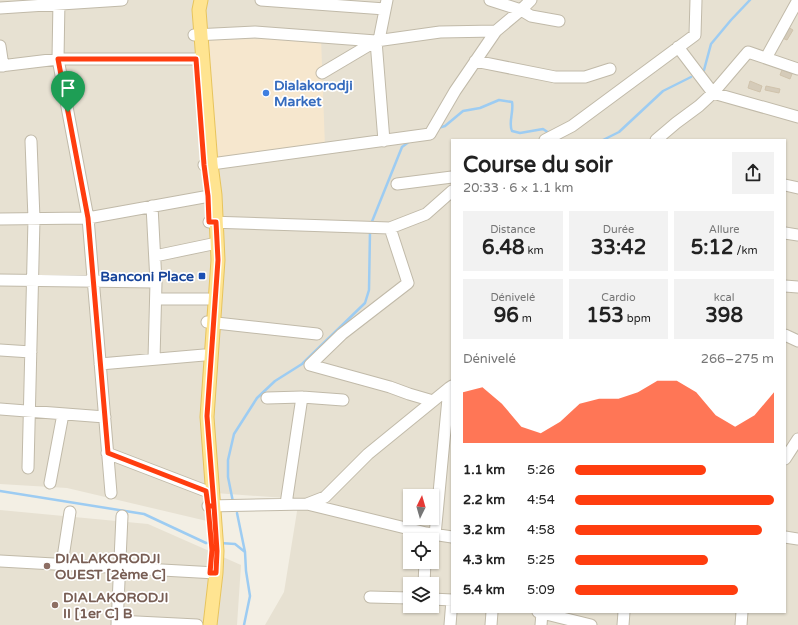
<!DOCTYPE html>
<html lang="fr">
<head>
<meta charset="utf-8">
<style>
  :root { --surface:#fff; --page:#f2f2f2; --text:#222; --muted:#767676; --accent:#ff3d0f }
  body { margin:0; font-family:"Varela Round",sans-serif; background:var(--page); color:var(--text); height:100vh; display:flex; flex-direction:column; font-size:15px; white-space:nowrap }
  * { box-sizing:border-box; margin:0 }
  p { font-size:13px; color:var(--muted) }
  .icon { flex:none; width:22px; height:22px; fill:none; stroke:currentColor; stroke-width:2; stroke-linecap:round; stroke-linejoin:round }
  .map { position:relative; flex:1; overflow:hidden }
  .sheet { position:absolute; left:451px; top:139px; width:335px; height:474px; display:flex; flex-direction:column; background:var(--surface); border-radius:0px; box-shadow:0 1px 3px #0004 }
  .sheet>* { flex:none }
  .needle { width:26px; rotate:5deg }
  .fabs { position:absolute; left:403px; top:489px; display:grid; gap:8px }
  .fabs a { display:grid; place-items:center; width:36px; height:36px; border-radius:0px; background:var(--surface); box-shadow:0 1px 3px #0004; font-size:20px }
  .pin { position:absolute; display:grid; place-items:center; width:34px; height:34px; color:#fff; margin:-41px -17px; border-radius:50% 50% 50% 0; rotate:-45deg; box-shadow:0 0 4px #0007 }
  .pin .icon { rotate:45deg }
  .round { display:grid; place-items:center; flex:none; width:42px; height:42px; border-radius:0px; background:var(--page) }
  .head { display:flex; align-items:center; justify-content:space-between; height:68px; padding:0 12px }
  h1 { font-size:22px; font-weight:800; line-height:30px }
  .stats { display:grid; grid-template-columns:repeat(3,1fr); gap:6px; height:68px; padding:4px 12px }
  .stats div { display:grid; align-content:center; border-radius:0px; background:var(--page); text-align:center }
  .stats b { font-size:20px; font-weight:800 }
  .stats small { font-size:11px; font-weight:400 }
  .stats p { font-size:11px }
  .chart { height:112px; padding:8px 12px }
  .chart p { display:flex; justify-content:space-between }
  .chart svg { width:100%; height:72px; margin-top:4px; fill:var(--accent); opacity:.7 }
  ul { padding:0 12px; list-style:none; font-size:13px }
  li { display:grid; grid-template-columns:64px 48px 1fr; align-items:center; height:30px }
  li i { height:10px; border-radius:5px; background:var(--accent) }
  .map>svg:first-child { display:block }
  .residential { fill:#e7e1d2; fill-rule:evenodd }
  .commercial { fill:#f6e7ce }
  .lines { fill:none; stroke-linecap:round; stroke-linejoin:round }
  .stream { stroke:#9dccf2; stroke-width:2.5 }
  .building { fill:#d5cbb9; stroke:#d0c3ac }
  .minor-casing { stroke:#c1baa9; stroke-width:13 }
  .major-casing { stroke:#e7c45d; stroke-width:15 }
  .minor { stroke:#fff; stroke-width:11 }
  .major { stroke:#ffe491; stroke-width:13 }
  .route-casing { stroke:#fff; stroke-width:8 }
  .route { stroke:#ff3d0f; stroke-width:5 }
  .shop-dot { fill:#3f7fe0; stroke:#fff; stroke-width:1.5 }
  .transit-dot { fill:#1a4fb4; stroke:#fff; stroke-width:1.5 }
  .education-dot { fill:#8d6e63; stroke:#fff; stroke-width:1.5 }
  .labels { text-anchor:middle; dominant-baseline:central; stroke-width:3.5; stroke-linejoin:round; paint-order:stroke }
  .shop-label { font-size:14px; font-weight:bold; fill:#366cbe; stroke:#fff; text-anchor:start }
  .transit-label { font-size:14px; font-weight:bold; fill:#164399; stroke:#fff; text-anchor:end }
  .education-label { font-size:14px; font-weight:bold; fill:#785e54; stroke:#fff; text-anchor:start }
</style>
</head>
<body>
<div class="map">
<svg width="798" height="625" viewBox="0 0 798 625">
  <rect width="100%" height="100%" fill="#f3efe4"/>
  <!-- residential -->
  <path class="residential" d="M 0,0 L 798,0 L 798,625 L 265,625 L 284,592 L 299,499 L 215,493 L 207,521 L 67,488 L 0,484 ZM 452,140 L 785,140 L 785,612 L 452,612 ZM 410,496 L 432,496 L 432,518 L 410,518 ZM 410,540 L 432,540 L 432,562 L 410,562 ZM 410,584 L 432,584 L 432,606 L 410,606 Z
    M 0,510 L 148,524 L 241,565 L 237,625 L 0,625 Z"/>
  <!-- commercial -->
  <path class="commercial" d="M 321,38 L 325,147 L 218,161 L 202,40 Z"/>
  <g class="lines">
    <!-- stream -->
    <path class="stream" d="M 704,70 L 711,44 L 731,20 L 750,0
      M 438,128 L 445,126 L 463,111 L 480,108 L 499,100 L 512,102 C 514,112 508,123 512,131 L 520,133 L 543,129 L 549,133
      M 603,140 L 619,132 L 663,91 L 691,77
      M 371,224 L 402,147 L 410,141
      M 0,491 L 144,514 L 206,543 L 211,543
      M 233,502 L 228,477 L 228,460 L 234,434 L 257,398 L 275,381 L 302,364 L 365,303 L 369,290 L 370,231
      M 237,513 L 245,552 L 246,571 L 250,596 L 244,625
      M 220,543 L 235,544 L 245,552"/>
  </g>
  <!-- building -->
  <path class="building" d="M 788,27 L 793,30 L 787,40 L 782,38 Z
    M 782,70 L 792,74 L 790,79 L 780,75 Z
    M 750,81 L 762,86 L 760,92 L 748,88 Z
    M 766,86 L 780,89 L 779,93 L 765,90 Z"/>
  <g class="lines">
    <defs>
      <path id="minor" d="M 59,0 L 58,59 L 88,218 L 111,493
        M 261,0 L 385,9
        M 490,0 L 521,10 L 531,16 L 559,21
        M 0,8 L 122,0
        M 194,35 L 255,32 L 376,41 L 440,32 L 496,31
        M 379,40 L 387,0
        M 376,41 L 384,141
        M 0,46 L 3,66
        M 678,47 L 713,93 L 798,117
        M 766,58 L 798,0
        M 475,61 L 555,77 L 585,77 L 610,69
        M 0,66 L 58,59 L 203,59
        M 322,73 L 376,41
        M 545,140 L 572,126 L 695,35 L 696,0
        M 656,140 L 676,123 L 699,106 L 713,93 L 748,52 L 798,69
        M 204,165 L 430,134 L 455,91 L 496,31 L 521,10 L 531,0
        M 397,184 L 452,177
        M 785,185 L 798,188
        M 152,206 L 156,282 L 154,359
        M 0,219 L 88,218 L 215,195
        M 209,222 L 390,228 L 426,214 L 452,191
        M 785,233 L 798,235
        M 155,256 L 217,243
        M 0,280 L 156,282
        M 785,286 L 798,287
        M 156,299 L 208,299
        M 207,322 L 317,334
        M 785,335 L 798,341
        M 0,350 L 31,352
        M 100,364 L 204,355
        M 310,365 L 342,334 L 408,283 L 390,228
        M 310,365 L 390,387 L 409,394 L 433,401
        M 267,398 L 302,397 L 343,400
        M 0,409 L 105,417
        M 107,453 L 206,491 L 213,491
        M 785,459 L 798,439
        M 28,468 L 34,219 L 31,141
        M 50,483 L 63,414
        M 286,504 L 302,397
        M 307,504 L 426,533 L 452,537
        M 208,506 L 307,504 L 325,497 L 368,454 L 449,388 L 452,388
        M 435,535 L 449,388 L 452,386
        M 785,537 L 798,539
        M 0,561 L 216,573
        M 62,564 L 70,512
        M 424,584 L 425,562
        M 370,597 L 410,598
        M 432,599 L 452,600
        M 538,612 L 591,625
        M 117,621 L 197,625
        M 117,625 L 122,516
        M 450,625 L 452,600
        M 491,625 L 492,612
        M 541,625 L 542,613
        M 623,625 L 624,612
        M 741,625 L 742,612"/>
      <path id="major" d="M 201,0 L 199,10 L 211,164 L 215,195 L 218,260 L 207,417 L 217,551 L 216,573 L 210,625"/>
    </defs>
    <!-- minor casing -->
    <use href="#minor" class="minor-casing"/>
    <!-- major casing -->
    <use href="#major" class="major-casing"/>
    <!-- minor -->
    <use href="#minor" class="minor"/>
    <!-- major -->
    <use href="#major" class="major"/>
  </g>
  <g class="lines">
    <defs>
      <path id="route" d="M 68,112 L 88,218 L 108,453 L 206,491 L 208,506 L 214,506 L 217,551 L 216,573 L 210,573 L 212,550 L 208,506 L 214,506 L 207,416 L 218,260 L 216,222 L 209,222 L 208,196 L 204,165 L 196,59 L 58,59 L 68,112"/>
    </defs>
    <!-- route casing -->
    <use href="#route" class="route-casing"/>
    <!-- route -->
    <use href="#route" class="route"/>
  </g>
  <!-- markers -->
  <circle class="shop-dot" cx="266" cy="93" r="4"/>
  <rect class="transit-dot" x="198" y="272" width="8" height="8" rx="2"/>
  <g class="education-dot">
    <circle cx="47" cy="566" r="4"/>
    <circle cx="55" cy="605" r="4"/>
  </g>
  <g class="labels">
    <!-- shop labels -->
    <g class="shop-label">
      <text x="274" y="85">Dialakorodji<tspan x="274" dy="16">Market</tspan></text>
    </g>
    <!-- transit labels -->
    <g class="transit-label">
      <text x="194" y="276">Banconi Place</text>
    </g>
    <!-- education labels -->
    <g class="education-label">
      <text x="55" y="558">DIALAKORODJI<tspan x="55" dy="16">OUEST [2ème C]</tspan></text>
      <text x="63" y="597">DIALAKORODJI<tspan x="63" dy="16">II [1er C] B</tspan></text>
    </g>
  </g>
</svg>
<div class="fabs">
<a><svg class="needle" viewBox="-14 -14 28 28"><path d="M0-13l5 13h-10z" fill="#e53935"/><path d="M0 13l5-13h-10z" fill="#767676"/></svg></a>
<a><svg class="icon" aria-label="locate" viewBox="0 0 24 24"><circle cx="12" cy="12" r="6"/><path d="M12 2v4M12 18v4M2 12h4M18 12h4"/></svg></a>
<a><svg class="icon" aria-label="layers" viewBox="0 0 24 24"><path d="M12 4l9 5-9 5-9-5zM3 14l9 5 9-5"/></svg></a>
</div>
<div class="pin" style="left:68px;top:112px;background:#1e9e55"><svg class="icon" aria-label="arrive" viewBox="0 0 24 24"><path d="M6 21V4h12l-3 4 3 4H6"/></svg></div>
<section class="sheet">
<div class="head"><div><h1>Course du soir</h1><p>20:33 · 6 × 1.1 km</p></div><a class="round"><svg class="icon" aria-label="share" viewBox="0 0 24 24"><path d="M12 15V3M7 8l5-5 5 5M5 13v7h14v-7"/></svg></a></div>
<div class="stats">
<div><p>Distance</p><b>6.48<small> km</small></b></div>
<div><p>Durée</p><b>33:42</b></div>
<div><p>Allure</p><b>5:12<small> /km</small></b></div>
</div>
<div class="stats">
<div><p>Dénivelé</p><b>96<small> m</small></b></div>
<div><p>Cardio</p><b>153<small> bpm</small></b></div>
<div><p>kcal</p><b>398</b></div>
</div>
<div class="chart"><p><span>Dénivelé</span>266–275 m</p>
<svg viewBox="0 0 160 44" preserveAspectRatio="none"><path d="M0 44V13L10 10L20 20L30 34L40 38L50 31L60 20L70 17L80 17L90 13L100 6L110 6L120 13L130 27L140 34L150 27L160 13V44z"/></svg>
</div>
<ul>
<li><b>1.1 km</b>5:26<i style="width:66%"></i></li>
<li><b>2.2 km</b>4:54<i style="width:100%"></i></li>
<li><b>3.2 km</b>4:58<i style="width:94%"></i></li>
<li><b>4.3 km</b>5:25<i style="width:67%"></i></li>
<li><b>5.4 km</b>5:09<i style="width:82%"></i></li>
</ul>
</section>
</div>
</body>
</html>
